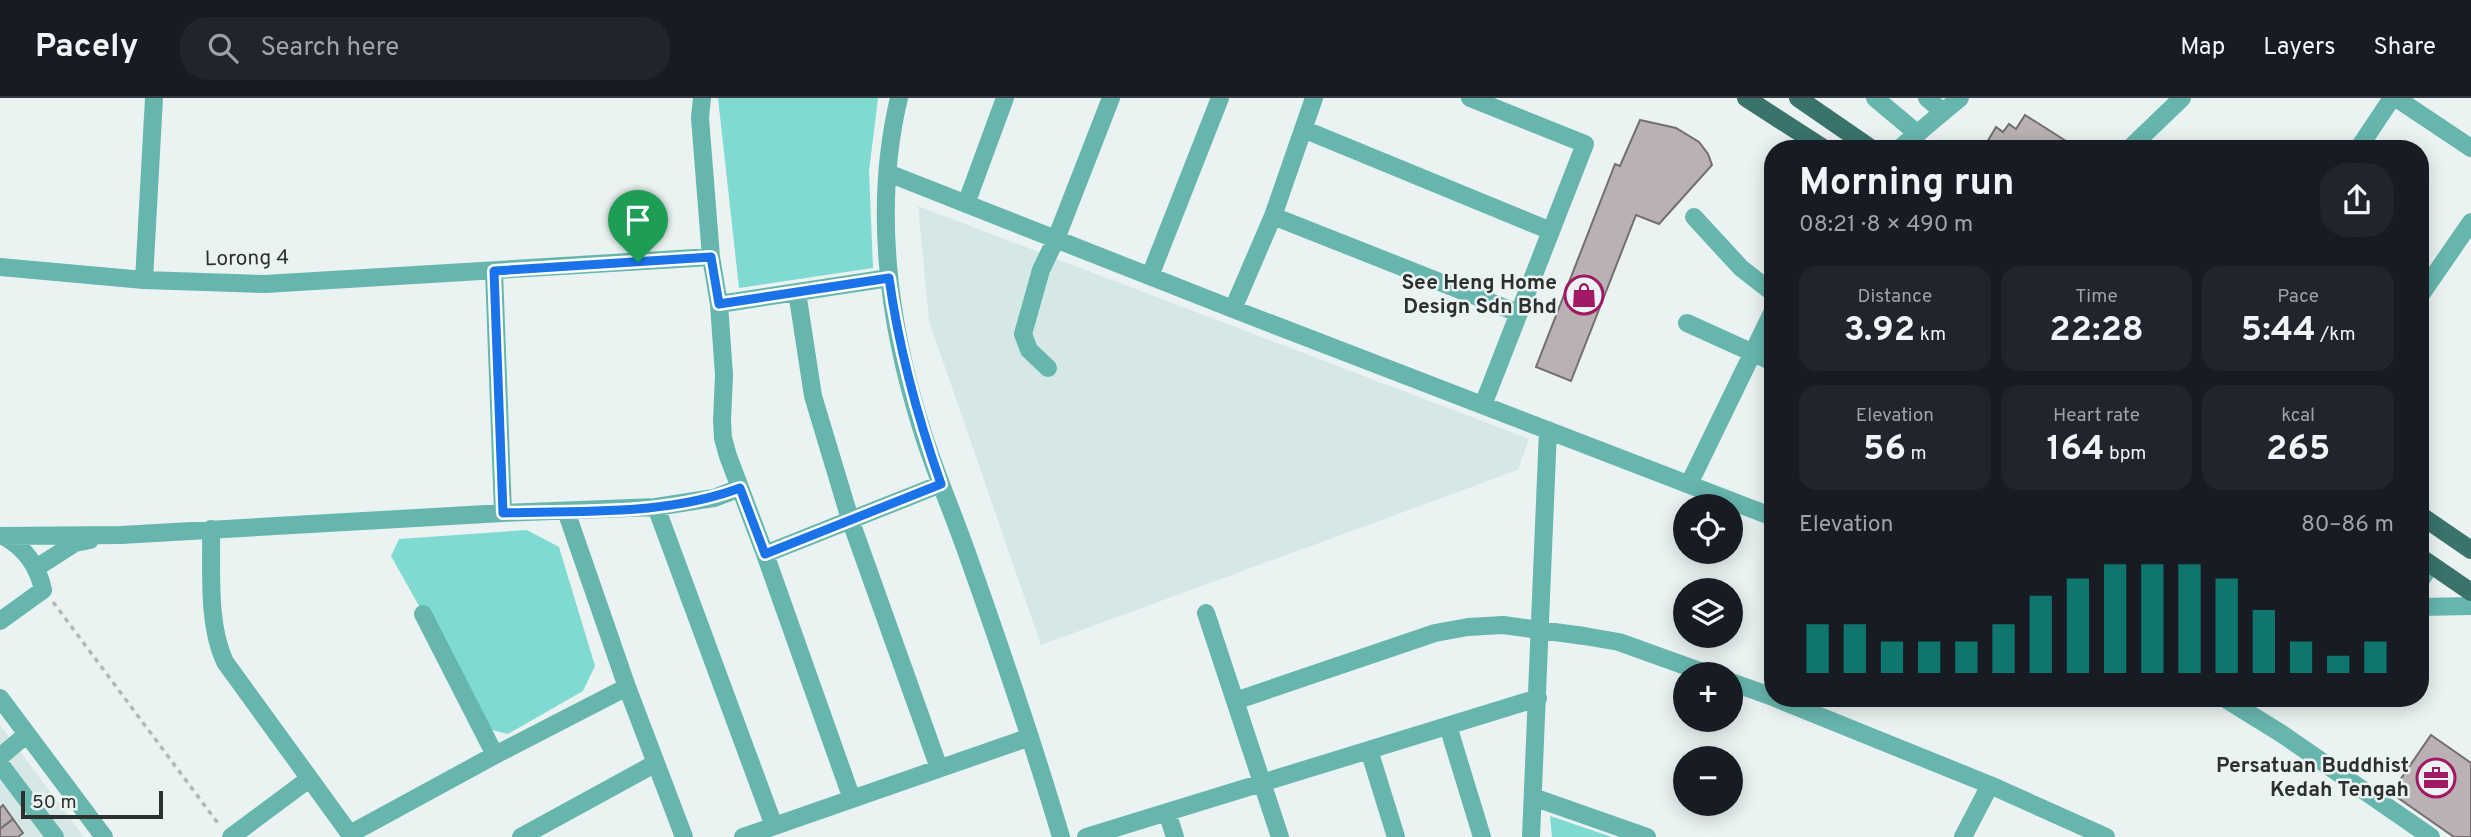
<!DOCTYPE html>
<html lang="en">
<head>
<meta charset="utf-8">
<style>
  :root { --surface:#171b24; --page:#20242c; --text:#f1f3f6; --muted:#9ea1a6; --line:#363941; --accent:#0f766e }
  body { margin:0; font-family:Overpass,sans-serif; background:var(--page); color:var(--text); height:100vh; display:flex; flex-direction:column; font-size:26px; white-space:nowrap }
  * { box-sizing:border-box; margin:0 }
  p { font-size:23px; color:var(--muted) }
  .icon { flex:none; width:38px; height:38px; fill:none; stroke:currentColor; stroke-width:2; stroke-linecap:round; stroke-linejoin:round }
  .map { position:relative; flex:1; overflow:hidden }
  .sheet { position:absolute; left:1764px; top:42px; width:665px; height:567px; display:flex; flex-direction:column; background:var(--surface); border-radius:28px; box-shadow:0 4px 18px #0003 }
  .sheet>* { flex:none }
  .fabs { position:absolute; left:1673px; top:396px; display:grid; gap:14px }
  .fabs a { display:grid; place-items:center; width:70px; height:70px; border-radius:50%; background:var(--surface); box-shadow:0 4px 18px #0003; font-size:35px }
  .scale { position:absolute; left:21px; bottom:18px; width:142px; box-sizing:border-box; padding-left:7px; border:4px solid #2c302f; border-top:0; font-size:19px; line-height:24px; white-space:nowrap; color:#2c302f; -webkit-text-stroke:5px #eaf3f2; paint-order:stroke }
  .pin { position:absolute; display:grid; place-items:center; width:60px; height:60px; color:#fff; margin:-72px -30px; border-radius:50% 50% 50% 0; rotate:-45deg; box-shadow:0 0 7px #0007 }
  .pin .icon { rotate:45deg }
  .round { display:grid; place-items:center; flex:none; width:74px; height:74px; border-radius:28px; background:var(--page) }
  .overview { display:flex; align-items:center; justify-content:space-between; height:119px; padding:0 35px }
  h1 { font-size:38px; font-weight:700; line-height:52px }
  .stats { display:grid; grid-template-columns:repeat(3,1fr); gap:10px; height:119px; padding:7px 35px }
  .stats div { display:grid; align-content:center; border-radius:18px; background:var(--page); text-align:center }
  .stats b { font-size:35px; font-weight:700 }
  .stats small { font-size:19px; font-weight:400 }
  .stats p { font-size:19px }
  .chart { height:196px; padding:14px 35px }
  .chart p { display:flex; justify-content:space-between }
  .chart svg { width:100%; height:126px; margin-top:7px; stroke:var(--accent); stroke-width:6 }
  header { display:flex; align-items:center; gap:42px; box-sizing:border-box; height:98px; padding:0 35px; background:var(--surface); border-bottom:2px solid var(--line) }
  header strong { font-size:33px }
  nav { display:flex; gap:38px; margin-inline-start:auto; font-size:24px }
  .search { width:490px; height:63px; background:var(--page); display:flex; align-items:center; gap:18px; box-sizing:border-box; padding:0 24px; border-radius:28px; color:var(--muted); font-size:26px }
  .map>svg:first-child { display:block }
  .built { fill:#d6e8e5 }
  .green { fill:#7fdbd1 }
  .building { fill:#b9b1b4; stroke:#756e70; stroke-width:2 }
  .lines { fill:none; stroke-linecap:round; stroke-linejoin:round }
  .path { stroke:#b1b8b7; stroke-width:3.5; stroke-dasharray:5 5; stroke-linecap:butt }
  .minor { stroke:#66b6ad; stroke-width:18 }
  .major { stroke:#3a726c; stroke-width:18 }
  .route-casing { stroke:#fff; stroke-width:14 }
  .route { stroke:#1a73e8; stroke-width:9 }
  .labels { text-anchor:middle; dominant-baseline:central; stroke-width:5; stroke-linejoin:round; paint-order:stroke }
  .street-label { font-size:21px; fill:#2c302f; stroke:#eaf3f2 }
  .poi-label { font-size:21px; font-weight:bold; fill:#2c302f; stroke:#eaf3f2; text-anchor:end }
</style>
</head>
<body>
<header>
<strong>Pacely</strong>
<div class="search"><svg class="icon" aria-label="search" viewBox="0 0 24 24"><circle cx="10" cy="10" r="6"/><path d="M15 15l6 6"/></svg>Search here</div>
<nav><a>Map</a><a>Layers</a><a>Share</a></nav>
</header>
<div class="map">
<svg width="2471" height="739" viewBox="0 0 2471 739">
  <rect width="100%" height="100%" fill="#eaf3f2"/>
  <!-- built -->
  <path class="built" d="M 918,108 L 1529,341 L 1518,372 L 1041,547 L 929,223 Z
    M 0,627 L 84,739 L 0,739 Z"/>
  <!-- green -->
  <path class="green" d="M 718,0 L 878,0 L 869,73 L 873,170 L 739,190 Z
    M 527,432 L 559,449 L 595,568 L 583,593 L 508,636 L 488,631 L 391,458 L 399,441 Z
    M 1550,718 L 1612,739 L 1552,739 Z"/>
  <!-- building -->
  <path class="building" d="M 2025,17 L 2066,43 L 2061,51 L 1983,51 L 1996,29 L 2003,34 L 2009,26 L 2016,31 Z
    M 1640,22 L 1676,30 L 1699,44 L 1708,56 L 1712,67 L 1659,126 L 1636,117 L 1571,283 L 1536,269 L 1615,66 L 1620,68 Z
    M 2431,637 L 2471,665 L 2471,739 L 2454,739 L 2391,695 Z
    M 3,707 L 13,721 L 0,731 L 0,710 Z
    M 13,721 L 23,735 L 18,739 L 0,739 L 0,731 Z"/>
  <g class="lines">
    <!-- path -->
    <path class="path" d="M 53,504 L 220,728"/>
    <!-- minor -->
    <path class="minor" d="M 702,0 L 700,20 L 711,159 L 719,206 L 724,277 L 722,323 L 723,340 L 728,358 L 765,456 L 852,701
      M 899,0 C 873,108 888,224 921,329 C 934,372 953,415 968,458 C 1001,551 1033,644 1061,739
      M 1470,0 L 1585,46 L 1483,307
      M 1875,0 L 1918,36
      M 2396,0 L 2471,50
      M 1943,14 L 1960,0
      M 1303,31 L 1551,133
      M 1899,51 L 1943,14 L 1927,0
      M 2129,51 L 2182,0
      M 2358,51 L 2392,0
      M 888,75 L 1233,211 L 1773,419
      M 966,106 L 1005,0
      M 1273,118 L 1518,215
      M 1694,119 L 1741,170 L 1773,195
      M 0,169 L 144,182 L 265,186 L 711,159
      M 494,173 L 503,415
      M 1150,178 L 1220,0
      M 144,182 L 154,0
      M 797,194 L 813,298 L 850,421 L 939,670
      M 2420,198 L 2471,124
      M 719,206 L 889,180
      M 1233,211 L 1273,118 L 1314,0
      M 1687,225 L 1773,264
      M 1048,270 L 1029,252 L 1023,236 L 1041,172 L 1056,141 L 1111,0
      M 1689,386 L 1773,213
      M 656,409 L 774,728
      M 566,413 L 627,589 L 684,739
      M 211,431 C 212,472 207,526 225,564 L 352,739
      M 0,438 L 121,437 L 503,415 L 656,409 L 714,400 L 740,390
      M 765,456 L 941,386
      M 36,470 L 75,445 L 90,442
      M 2420,483 L 2431,467
      M 2420,509 L 2471,508
      M 1206,515 L 1280,739
      M 423,516 L 495,657
      M 0,523 L 43,492 C 38,468 26,451 5,439
      M 1731,584 L 1773,599
      M 0,600 L 104,739
      M 1775,600 L 1990,687 L 2106,739
      M 2224,600 L 2282,636 L 2431,739
      M 1235,603 L 1435,535 L 1468,529 L 1503,527 L 1584,538 L 1619,544 L 1708,576
      M 1448,628 L 1482,739
      M 1369,652 L 1396,739
      M 0,659 L 27,636
      M 0,666 L 55,739
      M 1533,699 L 1647,739
      M 1167,714 L 1175,739
      M 350,736 L 495,657 L 627,589
      M 231,739 L 309,681
      M 521,739 L 656,665
      M 743,739 L 1030,639
      M 1086,739 L 1538,600
      M 1531,739 L 1548,332
      M 1963,739 L 1990,687"/>
    <!-- major -->
    <path class="major" d="M 1746,0 L 1825,51
      M 1798,0 L 1872,51
      M 2420,417 L 2471,452
      M 2420,459 L 2471,494"/>
  </g>
  <g class="lines">
    <defs>
      <path id="route" d="M 711,159 L 719,206 L 889,180 C 899,252 917,318 941,386 L 765,456 L 740,390 C 665,418 582,412 503,415 L 494,173 Z"/>
    </defs>
    <!-- route casing -->
    <use href="#route" class="route-casing"/>
    <!-- route -->
    <use href="#route" class="route"/>
  </g>
  <!-- icons -->
  <defs>
    <symbol id="shop-ring" viewBox="-11 -11 22 22"><circle r="9.5" fill="#eaf3f2" stroke="#a11863" stroke-width="1.5"/><path d="M-5-2.5h2.3a2.7 3.5 0 0 1 5.4 0H5L5.5 6h-11ZM-1.5-2.5h3a1.5 2.3 0 0 0-3 0Z" fill="#a11863"/></symbol>
    <symbol id="office-ring" viewBox="-11 -11 22 22"><circle r="9.5" fill="#eaf3f2" stroke="#a11863" stroke-width="1.5"/><path d="M-6-3h4V-5.5h4V-3h4V5H-6ZM-1-4.5V-3h2v-1.5ZM-6 0V1H6V0Z" fill="#a11863"/></symbol>
  </defs>
  <g fill-rule="evenodd">
    <use href="#shop-ring" x="1562" y="175" width="44" height="44"/>
    <use href="#office-ring" x="2414" y="658" width="44" height="44"/>
  </g>
  <g class="labels">
    <!-- street labels -->
    <g class="street-label">
      <text transform="translate(247 161) rotate(-1)">Lorong 4</text>
    </g>
    <!-- poi labels -->
    <g class="poi-label">
      <text x="1557" y="185">See Heng Home<tspan x="1557" dy="24">Design Sdn Bhd</tspan></text>
      <text x="2409" y="668">Persatuan Buddhist<tspan x="2409" dy="24">Kedah Tengah</tspan></text>
    </g>
  </g>
</svg>
<div class="fabs">
<a><svg class="icon" aria-label="locate" viewBox="0 0 24 24"><circle cx="12" cy="12" r="6"/><path d="M12 2v4M12 18v4M2 12h4M18 12h4"/></svg></a>
<a><svg class="icon" aria-label="layers" viewBox="0 0 24 24"><path d="M12 4l9 5-9 5-9-5zM3 14l9 5 9-5"/></svg></a>
<a>+</a>
<a>−</a>
</div>
<div class="scale">50 m</div>
<div class="pin" style="left:638px;top:164px;background:#1e9e55"><svg class="icon" aria-label="arrive" viewBox="0 0 24 24"><path d="M6 21V4h12l-3 4 3 4H6"/></svg></div>
<section class="sheet">
<div class="overview"><div><h1>Morning run</h1><p>08:21 · 8 × 490 m</p></div><a class="round"><svg class="icon" aria-label="share" viewBox="0 0 24 24"><path d="M12 15V3M7 8l5-5 5 5M5 13v7h14v-7"/></svg></a></div>
<div class="stats">
<div><p>Distance</p><b>3.92<small> km</small></b></div>
<div><p>Time</p><b>22:28</b></div>
<div><p>Pace</p><b>5:44<small> /km</small></b></div>
</div>
<div class="stats">
<div><p>Elevation</p><b>56<small> m</small></b></div>
<div><p>Heart rate</p><b>164<small> bpm</small></b></div>
<div><p>kcal</p><b>265</b></div>
</div>
<div class="chart"><p><span>Elevation</span>80–86 m</p>
<svg viewBox="0 0 160 44" preserveAspectRatio="none"><path d="M5 44V27M15 44V27M25 44V33M35 44V33M45 44V33M55 44V27M65 44V17M75 44V11M85 44V6M95 44V6M105 44V6M115 44V11M125 44V22M135 44V33M145 44V38M155 44V33"/></svg>
</div>
</section>
</div>
</body>
</html>
